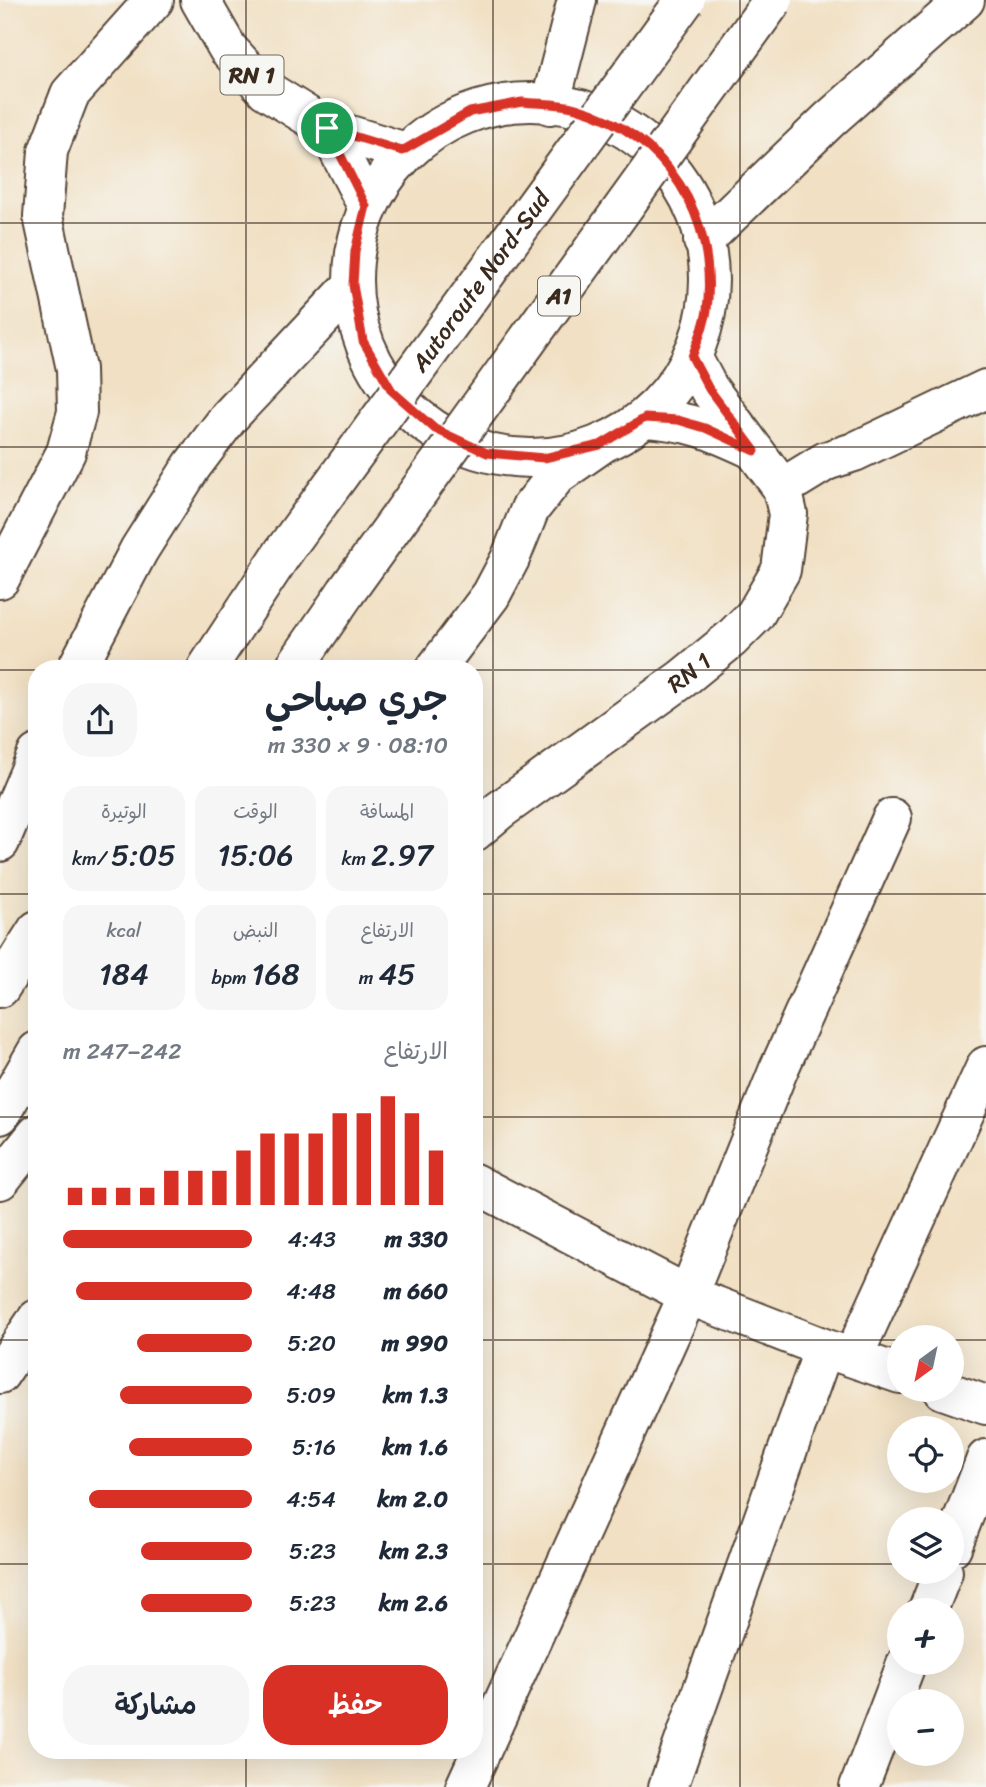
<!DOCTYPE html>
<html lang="ar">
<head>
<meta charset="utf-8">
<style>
  :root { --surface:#fff; --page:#f6f6f7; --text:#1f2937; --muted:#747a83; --accent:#d93025 }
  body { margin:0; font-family:Sriracha,"Playpen Sans Arabic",sans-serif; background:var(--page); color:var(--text); direction:rtl; height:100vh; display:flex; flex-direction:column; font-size:26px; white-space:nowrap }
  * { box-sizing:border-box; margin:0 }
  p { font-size:23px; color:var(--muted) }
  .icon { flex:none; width:38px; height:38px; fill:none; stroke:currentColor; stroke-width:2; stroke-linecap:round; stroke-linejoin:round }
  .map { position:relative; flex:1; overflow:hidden; direction:ltr }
  .details { position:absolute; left:28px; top:660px; width:455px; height:1099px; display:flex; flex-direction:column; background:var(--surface); border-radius:28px; box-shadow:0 7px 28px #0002; direction:rtl }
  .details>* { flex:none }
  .needle { width:46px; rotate:213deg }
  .tools { position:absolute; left:887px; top:1325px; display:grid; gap:14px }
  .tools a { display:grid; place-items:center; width:77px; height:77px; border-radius:50%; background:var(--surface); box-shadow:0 7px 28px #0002; font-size:35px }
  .pin { position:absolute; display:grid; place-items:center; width:60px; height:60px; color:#fff; margin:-30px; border:4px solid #fff; border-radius:50%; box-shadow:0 2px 7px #0007 }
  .round { display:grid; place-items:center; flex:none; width:74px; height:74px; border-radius:28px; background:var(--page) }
  .overview { display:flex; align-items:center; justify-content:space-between; height:119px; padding:0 35px }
  h1 { font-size:38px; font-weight:600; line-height:52px }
  .figures { display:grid; grid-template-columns:repeat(3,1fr); gap:10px; height:119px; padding:7px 35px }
  .figures div { display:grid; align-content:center; border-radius:18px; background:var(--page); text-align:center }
  .figures b { font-size:30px; font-weight:600 }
  .figures small { font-size:19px; font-weight:400 }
  .figures p { font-size:19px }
  .chart { height:196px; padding:14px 35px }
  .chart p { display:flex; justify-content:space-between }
  .chart svg { width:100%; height:126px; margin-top:7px; stroke:var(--accent); stroke-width:6 }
  .primary-button { display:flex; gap:14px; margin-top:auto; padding:14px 35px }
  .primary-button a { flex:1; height:80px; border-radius:28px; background:var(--accent); color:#fff; font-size:28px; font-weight:600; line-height:80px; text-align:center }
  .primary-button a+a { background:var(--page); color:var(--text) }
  ul { padding:0 35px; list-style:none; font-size:23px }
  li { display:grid; grid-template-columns:112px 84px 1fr; align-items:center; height:52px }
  li i { height:18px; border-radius:9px; background:var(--accent) }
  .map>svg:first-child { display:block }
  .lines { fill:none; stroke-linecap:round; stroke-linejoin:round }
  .minor-casing { stroke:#564537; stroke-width:42 }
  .major-casing { stroke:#564537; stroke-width:42 }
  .highway-casing { stroke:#564537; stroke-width:42 }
  .minor { stroke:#fff; stroke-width:38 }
  .major { stroke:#fff; stroke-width:38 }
  .highway { stroke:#fff; stroke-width:38 }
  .highway-bridge-casing { stroke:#564537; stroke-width:42; stroke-linecap:butt }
  .highway-bridge { stroke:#fff; stroke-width:38 }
  .route-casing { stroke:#fff; stroke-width:14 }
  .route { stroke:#d93025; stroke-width:9 }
  .grid { fill:none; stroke:#3b2a1e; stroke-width:2; stroke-opacity:0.55 }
  .labels { text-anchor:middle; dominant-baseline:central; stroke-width:5; stroke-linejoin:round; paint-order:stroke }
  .shield { fill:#f6f6f2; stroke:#73675e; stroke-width:2 }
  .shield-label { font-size:23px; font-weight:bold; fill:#3b2a1e }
  .street-label { font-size:24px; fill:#3b2a1e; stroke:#f6f6f2 }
</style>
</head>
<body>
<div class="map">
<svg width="986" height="1787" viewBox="0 0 986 1787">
  <rect width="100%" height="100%" fill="#f6f6f2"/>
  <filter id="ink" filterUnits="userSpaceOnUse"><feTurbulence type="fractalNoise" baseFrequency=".0143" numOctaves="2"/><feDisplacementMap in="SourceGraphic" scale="14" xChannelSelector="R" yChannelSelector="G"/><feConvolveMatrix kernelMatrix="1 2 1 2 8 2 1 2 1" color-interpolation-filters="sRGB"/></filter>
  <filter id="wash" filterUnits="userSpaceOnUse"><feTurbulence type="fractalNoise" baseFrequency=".00686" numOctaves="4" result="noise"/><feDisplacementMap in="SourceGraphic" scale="28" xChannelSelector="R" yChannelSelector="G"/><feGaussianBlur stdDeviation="1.57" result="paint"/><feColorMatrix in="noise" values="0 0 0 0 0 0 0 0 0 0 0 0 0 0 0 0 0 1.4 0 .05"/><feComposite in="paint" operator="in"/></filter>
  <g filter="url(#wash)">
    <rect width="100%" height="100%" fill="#f1e0c3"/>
  </g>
  <g filter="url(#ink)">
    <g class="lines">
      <defs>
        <path id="minor" d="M 782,488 L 826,461 L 854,452 L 986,389
          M 0,579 L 66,452 L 77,412 L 76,369 L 43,216 L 48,151 L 70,94 L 154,0
          M 474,1183 L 688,1295 L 824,1348 L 900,1374
          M 853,1357 L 986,1066
          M 943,1390 L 986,1405
          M 952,1547 L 986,1459
          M 928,1610 L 943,1572
          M 465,1787 L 688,1295 L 778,1071 L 892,818
          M 668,1787 L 824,1348
          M 859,1787 L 907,1662"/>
        <g id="major">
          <path d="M 200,0 L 228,49 L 266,90 L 327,128 L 402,151"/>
          <circle cx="531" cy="280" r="178"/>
          <path d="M 327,128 L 367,206"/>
          <path d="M 645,418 C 691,421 711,430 752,449"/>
          <path id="s1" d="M 474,832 L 500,810 L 682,679 L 731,639 L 755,615 L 781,570 L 788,514 L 782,488 L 709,389 L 692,357"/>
          <path d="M 0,1374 L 37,1319"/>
        </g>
        <path id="highway" d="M 550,105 L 577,0
          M 703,241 L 830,119 L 965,0
          M 77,668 L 139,550 L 192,466 L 229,417 L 353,285
          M 207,668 L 284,551
          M 294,668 L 346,592
          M 436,668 L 491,595 L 510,559 L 530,509 L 557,475 L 600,445
          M 0,842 L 37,754
          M 0,988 L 37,930
          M 0,1115 L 37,1051
          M 0,1180 L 37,1134"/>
      </defs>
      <!-- minor casing -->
      <use href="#minor" class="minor-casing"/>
      <!-- major casing -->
      <use href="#major" class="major-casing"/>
      <!-- highway casing -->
      <use href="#highway" class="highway-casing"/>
      <!-- minor -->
      <use href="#minor" class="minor"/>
      <!-- major -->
      <use href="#major" class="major"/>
      <!-- highway -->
      <use href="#highway" class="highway"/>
      <defs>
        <g id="highway-bridge">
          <path id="s2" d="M 284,551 L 685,0"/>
          <path d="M 346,592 L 773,0"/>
        </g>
      </defs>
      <!-- highway-bridge casing -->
      <use href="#highway-bridge" class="highway-bridge-casing"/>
      <!-- highway-bridge -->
      <use href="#highway-bridge" class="highway-bridge"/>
    </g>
  </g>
  <g class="lines" filter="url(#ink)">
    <defs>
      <path id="route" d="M 522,102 C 539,104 559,103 576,108 C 667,134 718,218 707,310 C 705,326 697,342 692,357 L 709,389 L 755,451 L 705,428 L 678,420 L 645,418 L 600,445 L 544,458 L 487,453 L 435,429 L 392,391 L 363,341 L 353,285 L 355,251 L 366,206 L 327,128 L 402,151 L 470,112 Z"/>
    </defs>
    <!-- route casing -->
    <use href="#route" class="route-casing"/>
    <!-- route -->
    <use href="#route" class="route"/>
  </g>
  <!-- grid -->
  <path class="grid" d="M 246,0 L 246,668M 493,0 L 493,1787M 740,0 L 740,1787M 0,223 L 986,223M 0,447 L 986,447M 0,670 L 37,670M 474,670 L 986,670M 0,894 L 37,894M 474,894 L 986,894M 0,1117 L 37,1117M 474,1117 L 986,1117M 0,1340 L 37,1340M 474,1340 L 900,1340M 952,1340 L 986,1340M 0,1564 L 37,1564M 474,1564 L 900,1564M 952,1564 L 986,1564M 246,1750 L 246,1787"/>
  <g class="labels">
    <!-- shield labels -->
    <g class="shield">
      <rect x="220.5" y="55.5" width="63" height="39" rx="5"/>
      <rect x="538" y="276.5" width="42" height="39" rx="5"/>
    </g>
    <g class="shield-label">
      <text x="252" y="75">RN 1</text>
      <text x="559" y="296">A1</text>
    </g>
    <!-- street labels -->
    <g class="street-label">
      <text stroke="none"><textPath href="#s2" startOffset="334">Autoroute Nord-Sud</textPath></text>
      <text stroke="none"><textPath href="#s1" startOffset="268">RN 1</textPath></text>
    </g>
  </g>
</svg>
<div class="tools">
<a><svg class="needle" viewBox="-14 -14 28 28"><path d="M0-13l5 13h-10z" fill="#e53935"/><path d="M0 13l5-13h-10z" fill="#747a83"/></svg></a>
<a><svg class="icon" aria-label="locate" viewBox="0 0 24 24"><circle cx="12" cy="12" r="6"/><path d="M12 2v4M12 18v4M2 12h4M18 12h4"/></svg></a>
<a><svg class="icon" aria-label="layers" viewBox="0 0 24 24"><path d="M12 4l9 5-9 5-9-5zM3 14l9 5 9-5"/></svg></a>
<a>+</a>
<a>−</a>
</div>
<div class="pin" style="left:327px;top:128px;background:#1e9e55"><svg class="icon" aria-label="arrive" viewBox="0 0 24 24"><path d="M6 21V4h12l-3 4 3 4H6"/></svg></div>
<section class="details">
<div class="overview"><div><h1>جري صباحي</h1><p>08:10 · 9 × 330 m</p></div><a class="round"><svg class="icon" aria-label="share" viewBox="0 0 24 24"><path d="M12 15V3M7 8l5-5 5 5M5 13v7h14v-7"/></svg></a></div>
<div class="figures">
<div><p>المسافة</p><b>2.97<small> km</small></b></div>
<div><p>الوقت</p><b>15:06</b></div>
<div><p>الوتيرة</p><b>5:05<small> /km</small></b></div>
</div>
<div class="figures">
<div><p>الارتفاع</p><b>45<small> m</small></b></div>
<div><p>النبض</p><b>168<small> bpm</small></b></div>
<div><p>kcal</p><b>184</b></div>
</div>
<div class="chart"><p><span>الارتفاع</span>242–247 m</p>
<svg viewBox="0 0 160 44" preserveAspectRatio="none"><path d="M5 44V38M15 44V38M25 44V38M35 44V38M45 44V32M55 44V32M65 44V32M75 44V25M85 44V19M95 44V19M105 44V19M115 44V12M125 44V12M135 44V6M145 44V12M155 44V25"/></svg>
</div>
<ul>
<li><b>330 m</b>4:43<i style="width:100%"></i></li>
<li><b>660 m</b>4:48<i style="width:93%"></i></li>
<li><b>990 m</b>5:20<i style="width:61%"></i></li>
<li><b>1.3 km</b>5:09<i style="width:70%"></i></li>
<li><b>1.6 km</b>5:16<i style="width:65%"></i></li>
<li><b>2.0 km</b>4:54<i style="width:86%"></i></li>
<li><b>2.3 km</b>5:23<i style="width:59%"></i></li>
<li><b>2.6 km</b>5:23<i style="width:59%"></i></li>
</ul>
<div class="primary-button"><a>حفظ</a><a>مشاركة</a></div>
</section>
</div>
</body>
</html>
